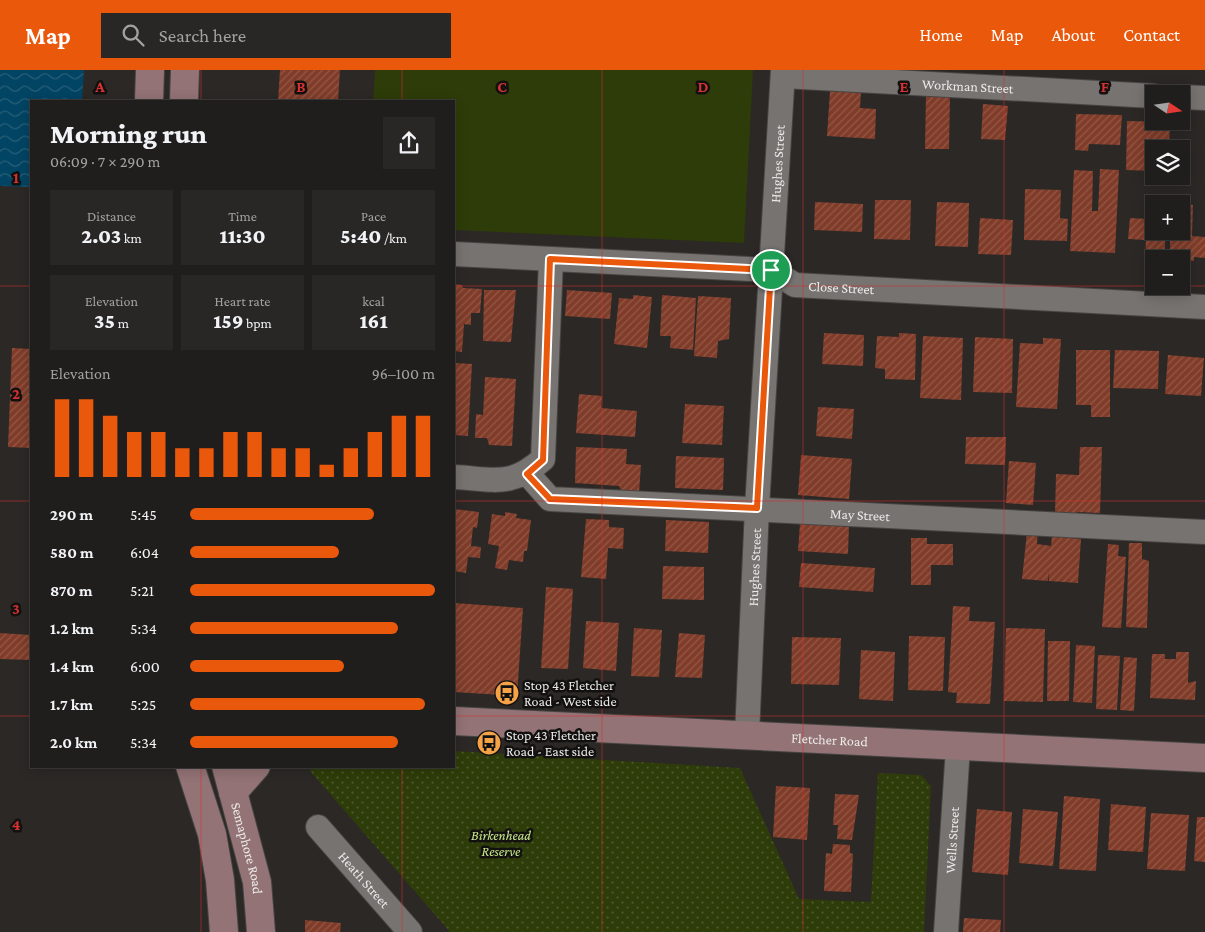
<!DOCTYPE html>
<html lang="en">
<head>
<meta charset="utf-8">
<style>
  :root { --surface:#201e1c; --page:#282725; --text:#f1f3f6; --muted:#a2a2a3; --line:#3d3c3b; --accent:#ea580c }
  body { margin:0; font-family:"Crimson Pro",serif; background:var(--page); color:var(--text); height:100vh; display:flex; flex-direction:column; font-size:19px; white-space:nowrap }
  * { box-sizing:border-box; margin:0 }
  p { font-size:16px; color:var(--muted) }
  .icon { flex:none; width:28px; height:28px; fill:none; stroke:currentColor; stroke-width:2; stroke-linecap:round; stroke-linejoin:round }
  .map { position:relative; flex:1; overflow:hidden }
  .details { position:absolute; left:30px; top:30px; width:425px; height:668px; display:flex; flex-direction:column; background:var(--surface); border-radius:0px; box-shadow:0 2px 12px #0003,0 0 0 1px var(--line) }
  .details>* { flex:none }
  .needle { width:32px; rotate:103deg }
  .controls { position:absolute; left:1145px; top:15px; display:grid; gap:10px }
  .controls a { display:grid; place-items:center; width:45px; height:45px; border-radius:0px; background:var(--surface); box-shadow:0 2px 12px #0003,0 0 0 1px var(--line); font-size:25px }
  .pin { position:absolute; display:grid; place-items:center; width:42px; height:42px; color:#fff; margin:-21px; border:2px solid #fff; border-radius:50%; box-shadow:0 1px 5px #0007 }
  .round { display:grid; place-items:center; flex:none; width:52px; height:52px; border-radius:0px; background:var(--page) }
  .headline { display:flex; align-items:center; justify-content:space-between; height:85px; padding:0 20px }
  h1 { font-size:28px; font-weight:800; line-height:38px }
  .metrics { display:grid; grid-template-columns:repeat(3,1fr); gap:8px; height:85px; padding:5px 20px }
  .metrics div { display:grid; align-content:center; border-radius:0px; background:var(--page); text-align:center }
  .metrics b { font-size:21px; font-weight:800 }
  .metrics small { font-size:14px; font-weight:400 }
  .metrics p { font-size:14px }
  .chart { height:140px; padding:10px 20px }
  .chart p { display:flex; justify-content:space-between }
  .chart svg { width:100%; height:90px; margin-top:5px; stroke:var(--accent); stroke-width:6 }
  ul { padding:0 20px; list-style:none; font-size:16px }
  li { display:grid; grid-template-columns:80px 60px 1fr; align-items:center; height:38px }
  li i { height:12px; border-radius:6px; background:var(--accent) }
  header { display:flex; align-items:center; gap:30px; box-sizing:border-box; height:70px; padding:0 25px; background:var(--accent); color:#fff }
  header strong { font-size:24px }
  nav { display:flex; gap:28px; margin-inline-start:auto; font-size:18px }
  .search { width:350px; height:45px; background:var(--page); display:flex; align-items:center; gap:12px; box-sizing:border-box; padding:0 18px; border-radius:0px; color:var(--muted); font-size:19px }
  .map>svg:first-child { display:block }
  .park { fill:url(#park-dots) }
  .pitch { fill:#2e3c09 }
  .water { fill:url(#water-waves) }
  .building { fill:url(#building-hatch) }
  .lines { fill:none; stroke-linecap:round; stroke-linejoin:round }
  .street-casing { stroke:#474543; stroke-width:26 }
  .secondary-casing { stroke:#474543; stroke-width:30 }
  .street { stroke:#767370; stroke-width:24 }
  .secondary { stroke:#937375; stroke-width:28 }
  .route-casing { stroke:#fff; stroke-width:10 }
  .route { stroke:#ea580c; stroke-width:6 }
  .grid { fill:none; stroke:#d73232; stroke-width:1; stroke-opacity:0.55 }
  .labels { text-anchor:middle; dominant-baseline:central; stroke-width:5; stroke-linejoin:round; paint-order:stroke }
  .street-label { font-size:14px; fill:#ebeae8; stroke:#121110 }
  .poi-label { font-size:14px; fill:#ebeae8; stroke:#121110; text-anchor:start }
  .park-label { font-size:14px; font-style:italic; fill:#c9ea88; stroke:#121110 }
  .grid-label { font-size:16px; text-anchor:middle; font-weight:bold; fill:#d73232; stroke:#121110; stroke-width:5; stroke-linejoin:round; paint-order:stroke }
</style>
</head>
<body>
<header>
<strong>Map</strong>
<div class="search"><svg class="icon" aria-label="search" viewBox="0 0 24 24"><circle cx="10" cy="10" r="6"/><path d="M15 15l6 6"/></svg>Search here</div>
<nav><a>Home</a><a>Map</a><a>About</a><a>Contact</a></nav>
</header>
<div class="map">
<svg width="1205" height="862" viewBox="0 0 1205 862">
  <defs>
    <pattern id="park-dots" width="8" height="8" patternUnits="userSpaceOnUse" patternTransform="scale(1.25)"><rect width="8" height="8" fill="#2e3c09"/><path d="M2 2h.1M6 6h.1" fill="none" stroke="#4c582d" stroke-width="1.8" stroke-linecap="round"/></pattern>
    <pattern id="water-waves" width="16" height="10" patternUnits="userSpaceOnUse" patternTransform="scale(1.25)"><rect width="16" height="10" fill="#024463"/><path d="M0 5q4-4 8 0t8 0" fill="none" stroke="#275f79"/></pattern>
    <pattern id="building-hatch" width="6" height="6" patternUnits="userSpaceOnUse" patternTransform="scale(1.25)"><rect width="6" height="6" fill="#803c29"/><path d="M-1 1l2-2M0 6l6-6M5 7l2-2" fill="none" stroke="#925848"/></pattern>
  </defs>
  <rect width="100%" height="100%" fill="#2b2826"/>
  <!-- park -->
  <path class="park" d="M 454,681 L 740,698 L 799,829 L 871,832 L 878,703 L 921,705 L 931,716 L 924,862 L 450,862 L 310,701 L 313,696 L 454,696 Z"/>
  <!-- pitch -->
  <path class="pitch" d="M 375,0 L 753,0 L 744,173 L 454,160 L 454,31 L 373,31 Z"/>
  <!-- water -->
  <path class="water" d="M 0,0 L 84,0 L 82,31 L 31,31 L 31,117 L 0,116 Z"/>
  <!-- building -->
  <path class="building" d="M 280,0 L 340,0 L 338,31 L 278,31 Z
    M 830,21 L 861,22 L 860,38 L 876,39 L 875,69 L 827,66 Z
    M 926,24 L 950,25 L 949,79 L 925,79 Z
    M 983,34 L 1008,36 L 1005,70 L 981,69 Z
    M 1076,44 L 1122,45 L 1120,75 L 1089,74 L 1088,81 L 1075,80 Z
    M 1127,51 L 1170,52 L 1169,79 L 1154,79 L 1154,101 L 1126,100 Z
    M 1100,99 L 1119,100 L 1115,183 L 1070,181 L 1074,100 L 1093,101 L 1092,141 L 1098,141 Z
    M 1025,119 L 1061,120 L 1060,148 L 1068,149 L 1067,171 L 1024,170 Z
    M 875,130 L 911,130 L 910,170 L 874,169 Z
    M 815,132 L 863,134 L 862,162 L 814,160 Z
    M 937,132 L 969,133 L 968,177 L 935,176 Z
    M 1181,134 L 1193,135 L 1192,166 L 1205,167 L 1205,188 L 1194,187 L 1194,191 L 1170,189 L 1170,161 L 1181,161 Z
    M 1149,136 L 1154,136 L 1154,161 L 1166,161 L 1164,189 L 1145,188 L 1146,170 L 1128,169 L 1130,148 L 1148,149 Z
    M 980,148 L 1013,150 L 1011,185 L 978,184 Z
    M 454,214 L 462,215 L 463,218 L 482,219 L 480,243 L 471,243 L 471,255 L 464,254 L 462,282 L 454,281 Z
    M 484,220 L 516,220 L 511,272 L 483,271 Z
    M 567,220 L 612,223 L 610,249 L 565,246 Z
    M 633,225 L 652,227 L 647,278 L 614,274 L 619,228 L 633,229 Z
    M 662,225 L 696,228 L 693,280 L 670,278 L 671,266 L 660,266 Z
    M 698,226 L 731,228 L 729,269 L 718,271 L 717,288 L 694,286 Z
    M 824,263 L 864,265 L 863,296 L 822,294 Z
    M 899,263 L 916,264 L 915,310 L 885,309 L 885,299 L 875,298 L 877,266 L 899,267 Z
    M 923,266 L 963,268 L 961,330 L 920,328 Z
    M 975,267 L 1013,269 L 1012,323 L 973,322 Z
    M 1043,268 L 1061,269 L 1057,339 L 1016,337 L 1020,273 L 1043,274 Z
    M 12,278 L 31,279 L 31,378 L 8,377 Z
    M 1076,280 L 1110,280 L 1110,347 L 1091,347 L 1091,335 L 1076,335 Z
    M 1115,280 L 1159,281 L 1158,319 L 1113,318 Z
    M 1168,285 L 1204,288 L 1201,326 L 1165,324 Z
    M 454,293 L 472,294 L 468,366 L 454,365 Z
    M 485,307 L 516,309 L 512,376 L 489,375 L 487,368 L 475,368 L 476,344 L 483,345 Z
    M 579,324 L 602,326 L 601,338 L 637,341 L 635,367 L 576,363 Z
    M 685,334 L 724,336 L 722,375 L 682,373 Z
    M 818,337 L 854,339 L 852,369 L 816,366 Z
    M 966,367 L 1006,367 L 1005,395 L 965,394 Z
    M 576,377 L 627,379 L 626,394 L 641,395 L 639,423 L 622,422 L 619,416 L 575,413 Z
    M 1080,377 L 1102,377 L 1100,443 L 1077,442 L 1077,445 L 1055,445 L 1056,404 L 1079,405 Z
    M 801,385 L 852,389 L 849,429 L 798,425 Z
    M 676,386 L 724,388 L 723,420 L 675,418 Z
    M 1009,391 L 1036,393 L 1033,435 L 1006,433 Z
    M 454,439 L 479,442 L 477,458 L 473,457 L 471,476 L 481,477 L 480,488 L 468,487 L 466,503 L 454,501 Z
    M 505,442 L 517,444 L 516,448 L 531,450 L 527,481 L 524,481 L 523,492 L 509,490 L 507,500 L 495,498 L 499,476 L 488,474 L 492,444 L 505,446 Z
    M 586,449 L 609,450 L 609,457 L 624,458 L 623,479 L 608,478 L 606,509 L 581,507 Z
    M 666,450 L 709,452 L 708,483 L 665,481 Z
    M 800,453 L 849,456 L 848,484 L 798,481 Z
    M 1038,459 L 1037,474 L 1051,476 L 1052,466 L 1081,469 L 1078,513 L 1049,511 L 1049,502 L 1048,511 L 1022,509 L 1027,462 Z
    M 911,468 L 927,468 L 927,474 L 953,474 L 953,495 L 931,495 L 931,515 L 911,515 Z
    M 1129,473 L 1142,473 L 1142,489 L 1149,491 L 1147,558 L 1126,557 Z
    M 1108,474 L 1119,475 L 1118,486 L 1126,487 L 1121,558 L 1102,557 Z
    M 801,493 L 875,498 L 873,522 L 799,517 Z
    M 663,496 L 704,497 L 704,530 L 662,529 Z
    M 546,517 L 573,519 L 568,599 L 541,598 Z
    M 454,533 L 523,538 L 517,626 L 454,622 Z
    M 953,536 L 970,537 L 969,551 L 995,552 L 990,634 L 956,633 L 957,623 L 948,622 Z
    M 586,551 L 619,553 L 616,601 L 583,598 Z
    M 634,558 L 662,560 L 659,607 L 631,606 Z
    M 1006,558 L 1045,559 L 1043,632 L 1004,631 Z
    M 0,563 L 31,565 L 31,590 L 0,589 Z
    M 679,563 L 705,565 L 702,608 L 675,607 Z
    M 909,566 L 945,567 L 943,621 L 908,620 Z
    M 792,567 L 841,568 L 839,615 L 791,614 Z
    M 1048,571 L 1070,571 L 1069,631 L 1047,631 Z
    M 1076,575 L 1095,576 L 1092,633 L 1073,632 Z
    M 861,580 L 895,582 L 893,631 L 859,629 Z
    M 1176,582 L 1189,582 L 1188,613 L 1196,611 L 1195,630 L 1150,628 L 1152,584 L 1165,584 L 1165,589 L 1176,589 Z
    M 1098,585 L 1120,586 L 1117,640 L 1096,639 Z
    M 1124,587 L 1137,588 L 1134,641 L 1120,640 Z
    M 776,716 L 810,718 L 807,770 L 773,767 Z
    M 835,724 L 859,725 L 852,770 L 837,769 L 838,755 L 833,755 Z
    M 1064,726 L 1100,729 L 1096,801 L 1059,799 Z
    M 1111,734 L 1146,737 L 1143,782 L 1108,780 Z
    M 977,739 L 1012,742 L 1008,805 L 972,802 Z
    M 1023,739 L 1058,742 L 1053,796 L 1019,793 Z
    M 1151,743 L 1189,745 L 1185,801 L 1147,799 Z
    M 1197,747 L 1205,747 L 1205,792 L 1194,791 Z
    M 833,774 L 850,775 L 850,783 L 853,784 L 851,822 L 824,821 L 826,783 L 832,784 Z
    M 964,848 L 1001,850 L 1000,862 L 963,862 Z
    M 305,850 L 341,853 L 340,862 L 305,862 Z"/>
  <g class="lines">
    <defs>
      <g id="street">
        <path id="s1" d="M 783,6 L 1154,26"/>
        <path d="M 1181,27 L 1205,28"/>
        <path id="s2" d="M 454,184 L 771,200 L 795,215 L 1205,237"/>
        <path id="s3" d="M 527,403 L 550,429 L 1205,462"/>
        <path d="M 454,407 C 494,409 511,418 543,389 L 551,189"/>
        <path id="s4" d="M 747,665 L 757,438 L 783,0"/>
        <path id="s5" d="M 318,757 L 410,862"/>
        <path id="s6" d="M 946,862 L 958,677"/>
      </g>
      <g id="secondary">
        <path d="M 149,31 L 150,0"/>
        <path d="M 184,31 L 185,0"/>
        <path id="s7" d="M 454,651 L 1205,688"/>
        <path d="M 190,696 L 212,764 L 220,810 L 224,862"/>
        <path id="s8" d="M 226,696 L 257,812 L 261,862"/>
        <path d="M 233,722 L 256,696"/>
      </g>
    </defs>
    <!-- street casing -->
    <use href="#street" class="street-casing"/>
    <!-- secondary casing -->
    <use href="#secondary" class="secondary-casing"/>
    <!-- street -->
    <use href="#street" class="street"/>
    <!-- secondary -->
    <use href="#secondary" class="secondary"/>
  </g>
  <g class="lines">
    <defs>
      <path id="route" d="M 550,189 L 771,200 L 757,438 L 550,429 L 527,404 L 543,390 Z"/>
    </defs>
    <!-- route casing -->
    <use href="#route" class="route-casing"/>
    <!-- route -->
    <use href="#route" class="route"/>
  </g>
  <!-- grid -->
  <path class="grid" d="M 201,0 L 201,31M 402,0 L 402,31M 602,0 L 602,862M 803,0 L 803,862M 1004,0 L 1004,862M 0,216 L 31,216M 454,216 L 1154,216M 1181,216 L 1205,216M 0,431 L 31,431M 454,431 L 1205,431M 0,646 L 31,646M 454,646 L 1205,646M 201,696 L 201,862M 402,696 L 402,862"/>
  <!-- icons -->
  <defs>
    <symbol id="bus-disc" viewBox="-11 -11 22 22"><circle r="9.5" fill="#f5a346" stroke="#121110"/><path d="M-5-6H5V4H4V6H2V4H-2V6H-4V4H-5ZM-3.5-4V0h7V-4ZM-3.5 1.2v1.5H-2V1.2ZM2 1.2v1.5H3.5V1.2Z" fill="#111"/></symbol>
  </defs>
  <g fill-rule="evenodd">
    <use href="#bus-disc" x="493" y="609" width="28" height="28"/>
    <use href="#bus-disc" x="475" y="659" width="28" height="28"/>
  </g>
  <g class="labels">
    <!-- street labels -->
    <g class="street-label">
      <text stroke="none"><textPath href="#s1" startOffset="185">Workman Street</textPath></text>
      <text stroke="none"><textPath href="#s4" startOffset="572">Hughes Street</textPath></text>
      <text stroke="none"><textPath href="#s2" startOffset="392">Close Street</textPath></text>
      <text stroke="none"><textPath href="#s3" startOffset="345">May Street</textPath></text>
      <text stroke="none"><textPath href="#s4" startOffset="168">Hughes Street</textPath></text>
      <text stroke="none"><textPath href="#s7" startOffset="376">Fletcher Road</textPath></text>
      <text stroke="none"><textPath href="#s6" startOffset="92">Wells Street</textPath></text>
      <text stroke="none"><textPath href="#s8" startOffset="85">Semaphore Road</textPath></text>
      <text stroke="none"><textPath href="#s5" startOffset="70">Heath Street</textPath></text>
    </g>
    <!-- poi labels -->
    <g class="poi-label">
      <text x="524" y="615">Stop 43 Fletcher<tspan x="524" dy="16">Road - West side</tspan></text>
      <text x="506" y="665">Stop 43 Fletcher<tspan x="506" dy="16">Road - East side</tspan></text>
    </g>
    <!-- park labels -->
    <g class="park-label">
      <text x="501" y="765">Birkenhead<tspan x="501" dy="16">Reserve</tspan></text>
    </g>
  </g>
  <g class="grid-label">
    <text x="100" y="22">A</text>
    <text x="301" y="22">B</text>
    <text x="502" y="22">C</text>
    <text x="703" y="22">D</text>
    <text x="904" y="22">E</text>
    <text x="1105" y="22">F</text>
    <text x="16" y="113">1</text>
    <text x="16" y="329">2</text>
    <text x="16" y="544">3</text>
    <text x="16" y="760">4</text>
  </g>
</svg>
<div class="controls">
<a><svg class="needle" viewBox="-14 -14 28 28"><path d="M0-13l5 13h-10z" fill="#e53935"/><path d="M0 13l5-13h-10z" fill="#a2a2a3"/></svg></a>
<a><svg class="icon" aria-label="layers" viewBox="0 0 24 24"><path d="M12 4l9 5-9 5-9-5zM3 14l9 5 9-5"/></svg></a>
<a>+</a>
<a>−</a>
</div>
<div class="pin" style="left:771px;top:200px;background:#1e9e55"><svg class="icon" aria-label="arrive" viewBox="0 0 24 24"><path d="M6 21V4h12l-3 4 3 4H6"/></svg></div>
<section class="details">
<div class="headline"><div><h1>Morning run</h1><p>06:09 · 7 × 290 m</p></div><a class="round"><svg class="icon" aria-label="share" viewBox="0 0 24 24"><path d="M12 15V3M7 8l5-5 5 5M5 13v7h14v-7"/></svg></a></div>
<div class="metrics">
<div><p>Distance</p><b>2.03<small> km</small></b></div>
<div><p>Time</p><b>11:30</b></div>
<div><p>Pace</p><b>5:40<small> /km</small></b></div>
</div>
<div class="metrics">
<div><p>Elevation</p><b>35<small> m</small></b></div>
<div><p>Heart rate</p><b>159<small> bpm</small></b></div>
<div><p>kcal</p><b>161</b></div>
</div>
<div class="chart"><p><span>Elevation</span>96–100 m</p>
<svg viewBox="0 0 160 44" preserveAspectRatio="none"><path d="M5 44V6M15 44V6M25 44V14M35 44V22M45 44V22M55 44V30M65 44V30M75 44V22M85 44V22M95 44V30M105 44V30M115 44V38M125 44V30M135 44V22M145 44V14M155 44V14"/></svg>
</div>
<ul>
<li><b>290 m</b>5:45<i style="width:75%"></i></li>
<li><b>580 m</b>6:04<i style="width:61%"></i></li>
<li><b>870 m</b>5:21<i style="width:100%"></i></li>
<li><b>1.2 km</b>5:34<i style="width:85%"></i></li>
<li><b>1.4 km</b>6:00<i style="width:63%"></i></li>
<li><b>1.7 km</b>5:25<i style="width:96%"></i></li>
<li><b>2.0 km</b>5:34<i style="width:85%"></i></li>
</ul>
</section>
</div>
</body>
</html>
